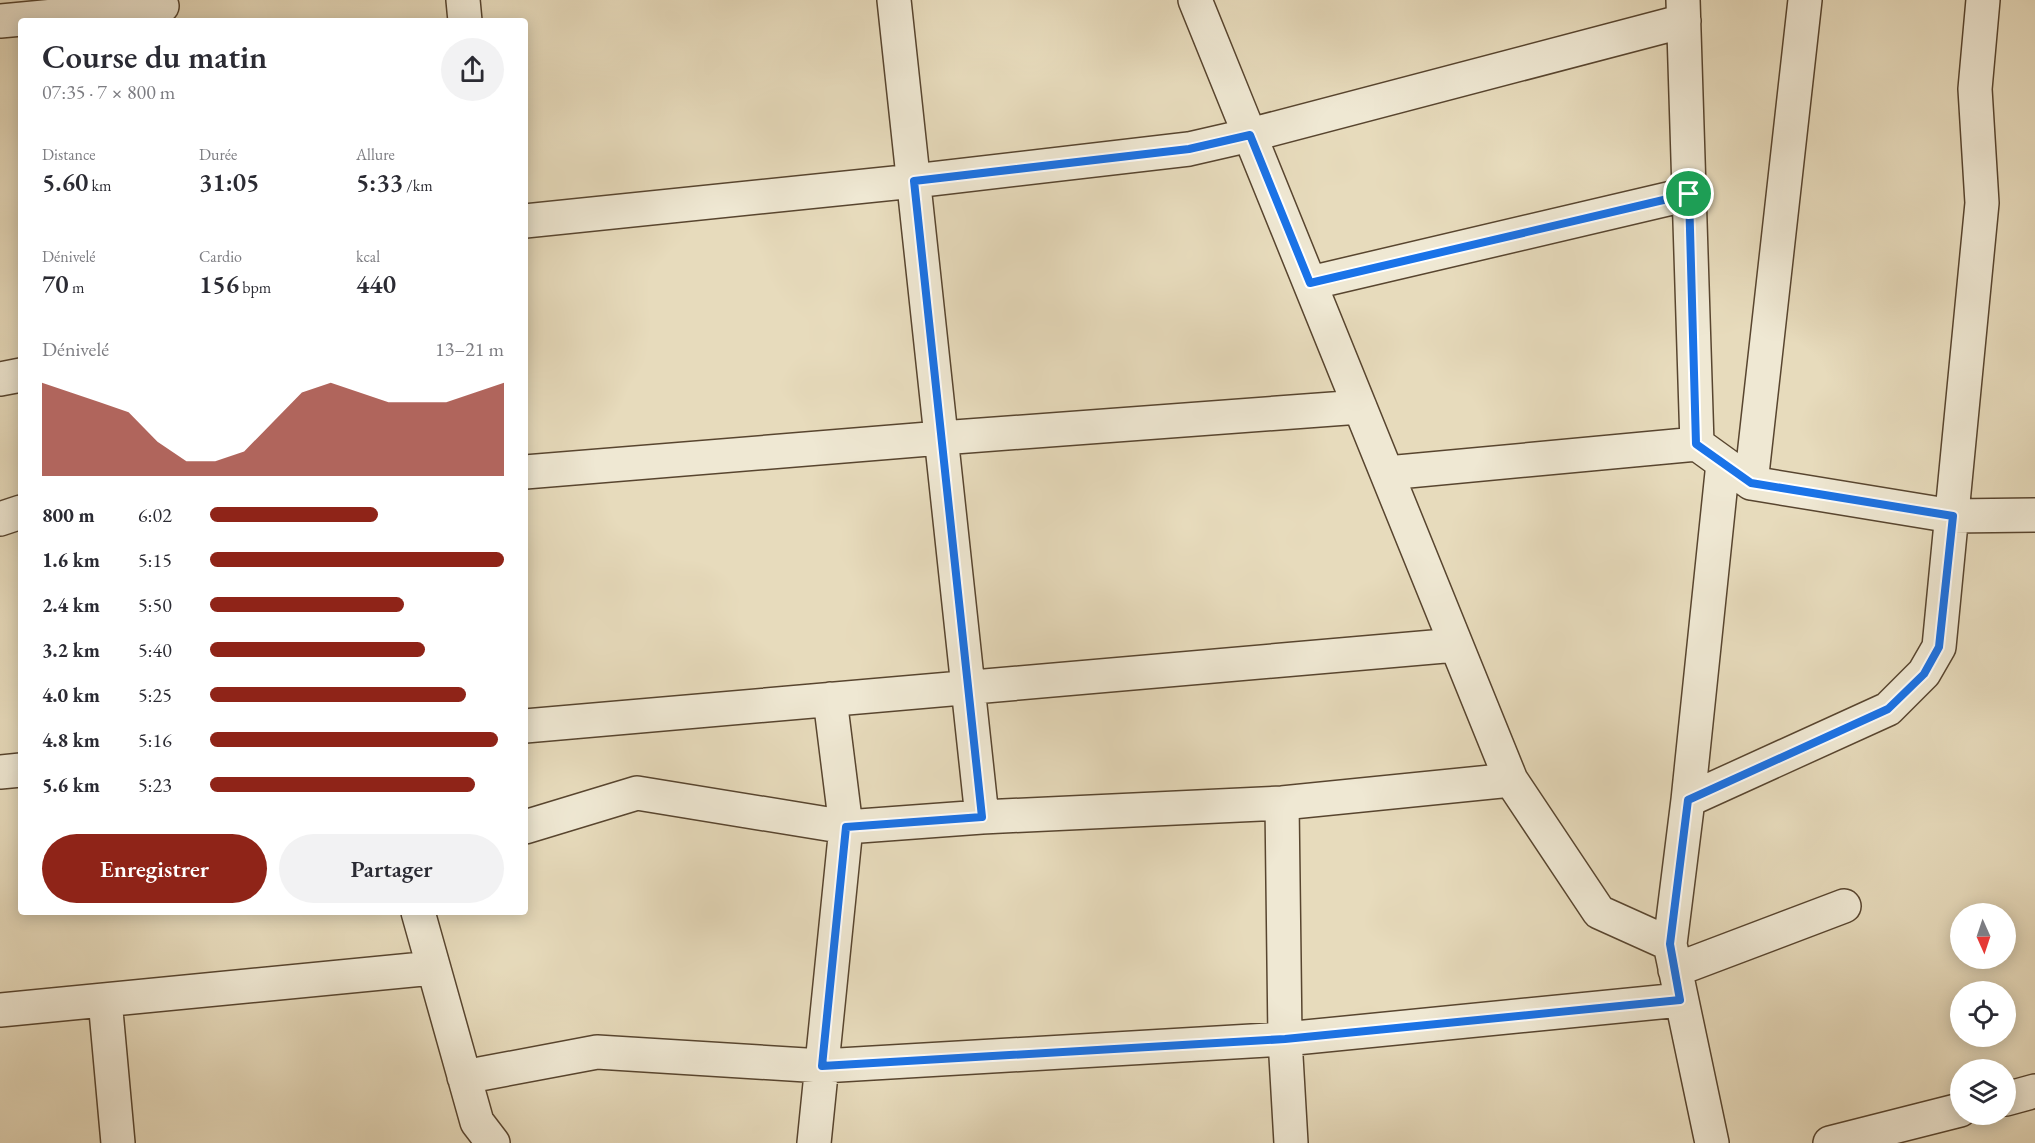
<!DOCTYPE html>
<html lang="fr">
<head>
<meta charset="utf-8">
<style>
  :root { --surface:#fff; --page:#f2f2f3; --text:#2b2b33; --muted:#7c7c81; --accent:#8f2418 }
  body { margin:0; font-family:"EB Garamond",serif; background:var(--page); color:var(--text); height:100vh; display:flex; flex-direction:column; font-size:22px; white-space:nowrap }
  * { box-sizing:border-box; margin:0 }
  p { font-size:20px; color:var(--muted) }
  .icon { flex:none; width:33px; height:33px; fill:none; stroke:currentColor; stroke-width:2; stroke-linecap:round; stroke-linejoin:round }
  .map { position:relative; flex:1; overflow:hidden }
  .panel { position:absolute; left:18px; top:18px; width:510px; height:897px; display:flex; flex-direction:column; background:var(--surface); border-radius:6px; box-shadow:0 3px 15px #0003 }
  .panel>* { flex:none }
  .needle { width:39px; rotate:177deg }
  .tools { position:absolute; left:1950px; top:903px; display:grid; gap:12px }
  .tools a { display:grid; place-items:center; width:66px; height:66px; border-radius:50%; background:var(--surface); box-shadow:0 3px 15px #0003; font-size:30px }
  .pin { position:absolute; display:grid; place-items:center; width:51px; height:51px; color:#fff; margin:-26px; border:3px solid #fff; border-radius:50%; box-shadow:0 2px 6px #0007 }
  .round { display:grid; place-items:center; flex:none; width:63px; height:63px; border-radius:32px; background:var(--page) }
  .headline { display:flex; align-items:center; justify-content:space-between; height:102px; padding:0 24px }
  h1 { font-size:33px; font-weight:600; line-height:45px }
  .stats { display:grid; grid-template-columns:repeat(3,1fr); gap:9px; height:102px; padding:6px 24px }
  .stats div { display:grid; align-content:center }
  .stats b { font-size:26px; font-weight:600 }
  .stats small { font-size:16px; font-weight:400 }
  .stats p { font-size:16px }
  .chart { height:168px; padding:12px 24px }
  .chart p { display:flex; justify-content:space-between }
  .chart svg { width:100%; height:108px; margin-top:6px; fill:var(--accent); opacity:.7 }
  .cta { display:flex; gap:12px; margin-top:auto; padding:12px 24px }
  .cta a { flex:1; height:69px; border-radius:36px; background:var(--accent); color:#fff; font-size:24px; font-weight:600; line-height:69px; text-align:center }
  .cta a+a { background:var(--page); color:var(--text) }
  ul { padding:0 24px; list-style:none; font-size:20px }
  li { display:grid; grid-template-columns:96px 72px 1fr; align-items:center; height:45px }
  li i { height:15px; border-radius:8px; background:var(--accent) }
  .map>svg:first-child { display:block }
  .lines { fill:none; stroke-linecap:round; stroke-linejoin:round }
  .street-casing { stroke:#58452f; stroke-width:36 }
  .street { stroke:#efe8d3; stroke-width:33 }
  .route-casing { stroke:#fff; stroke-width:12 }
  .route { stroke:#1a73e8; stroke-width:8 }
</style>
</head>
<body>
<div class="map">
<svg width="2035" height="1143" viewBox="0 0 2035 1143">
  <rect width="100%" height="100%" fill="#e7dbbc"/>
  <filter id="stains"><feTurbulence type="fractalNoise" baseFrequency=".00333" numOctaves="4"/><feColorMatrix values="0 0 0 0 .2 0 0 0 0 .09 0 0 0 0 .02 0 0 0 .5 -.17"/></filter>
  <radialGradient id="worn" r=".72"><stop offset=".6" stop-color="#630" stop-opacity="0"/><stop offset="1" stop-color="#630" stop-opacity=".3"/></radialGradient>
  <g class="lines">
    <defs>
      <path id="street" d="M 463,0 L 465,21
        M 894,0 L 982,817
        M 1195,0 L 1511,780 L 1599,912 L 1670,944
        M 1683,0 L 1697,444
        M 0,21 L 162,6
        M 525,221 L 914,181 L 1189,149 L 1250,135 L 1684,21
        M 1310,283 L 1689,194
        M 0,379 L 21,375
        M 525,472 L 941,438 L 1360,407
        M 1387,473 L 1697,444 L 1751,483 L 1952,516 L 2035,515
        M 1751,483 L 1805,0
        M 0,519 L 21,512
        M 525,726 L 1456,645
        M 0,772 L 21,770
        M 1688,800 L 1888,709 L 1924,673 L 1939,647 L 1982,203 L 1975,89 L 1983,0
        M 1282,803 L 1285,1039 L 1291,1143
        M 525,827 L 637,793 L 846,827 L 982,817 L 1282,803 L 1511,780
        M 418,912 L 477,1122 L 493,1143
        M 1675,970 L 1844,906
        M 105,1000 L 118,1143
        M 0,1010 L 433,968
        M 464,1077 L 597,1052 L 822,1066 L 1285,1039 L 1680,1000
        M 2006,1099 L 2035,1091
        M 814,1143 L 846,827 L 830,699
        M 1712,1143 L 1670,944 L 1688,800 L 1723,463
        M 1830,1143 L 1960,1110"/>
    </defs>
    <!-- street casing -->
    <use href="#street" class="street-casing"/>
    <!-- street -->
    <use href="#street" class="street"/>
  </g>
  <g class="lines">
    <defs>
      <path id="route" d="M 1250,135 L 1310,283 L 1689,194 L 1696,444 L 1751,483 L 1953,516 L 1939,647 L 1924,674 L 1888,709 L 1688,800 L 1670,944 L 1680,1000 L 1285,1039 L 822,1066 L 846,827 L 982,817 L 914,181 L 1189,149 Z"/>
    </defs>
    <!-- route casing -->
    <use href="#route" class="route-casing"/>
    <!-- route -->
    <use href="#route" class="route"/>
  </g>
  <rect width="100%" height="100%" filter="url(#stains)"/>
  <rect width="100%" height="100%" fill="url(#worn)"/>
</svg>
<div class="tools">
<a><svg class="needle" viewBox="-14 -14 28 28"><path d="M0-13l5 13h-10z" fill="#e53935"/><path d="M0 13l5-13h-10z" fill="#7c7c81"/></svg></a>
<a><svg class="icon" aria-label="locate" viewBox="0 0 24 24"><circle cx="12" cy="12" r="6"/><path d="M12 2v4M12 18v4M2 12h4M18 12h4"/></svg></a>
<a><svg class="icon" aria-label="layers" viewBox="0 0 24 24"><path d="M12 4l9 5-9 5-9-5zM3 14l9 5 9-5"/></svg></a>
</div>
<div class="pin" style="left:1689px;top:194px;background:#1e9e55"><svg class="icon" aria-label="arrive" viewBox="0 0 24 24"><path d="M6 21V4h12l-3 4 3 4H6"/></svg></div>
<section class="panel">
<div class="headline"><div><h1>Course du matin</h1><p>07:35 · 7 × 800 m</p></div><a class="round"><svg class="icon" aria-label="share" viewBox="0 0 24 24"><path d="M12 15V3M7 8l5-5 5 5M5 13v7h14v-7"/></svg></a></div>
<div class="stats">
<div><p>Distance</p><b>5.60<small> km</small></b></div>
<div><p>Durée</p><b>31:05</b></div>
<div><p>Allure</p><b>5:33<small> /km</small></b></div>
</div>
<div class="stats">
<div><p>Dénivelé</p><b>70<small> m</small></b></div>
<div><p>Cardio</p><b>156<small> bpm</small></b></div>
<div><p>kcal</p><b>440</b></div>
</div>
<div class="chart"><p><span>Dénivelé</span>13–21 m</p>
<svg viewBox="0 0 160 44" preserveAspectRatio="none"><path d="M0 44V6L10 10L20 14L30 18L40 30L50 38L60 38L70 34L80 22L90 10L100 6L110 10L120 14L130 14L140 14L150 10L160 6V44z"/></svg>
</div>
<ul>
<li><b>800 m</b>6:02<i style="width:57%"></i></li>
<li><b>1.6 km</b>5:15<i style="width:100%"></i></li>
<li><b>2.4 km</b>5:50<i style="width:66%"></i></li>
<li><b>3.2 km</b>5:40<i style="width:73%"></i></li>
<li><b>4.0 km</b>5:25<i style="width:87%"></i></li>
<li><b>4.8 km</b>5:16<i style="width:98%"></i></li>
<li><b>5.6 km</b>5:23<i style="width:90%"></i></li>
</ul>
<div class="cta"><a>Enregistrer</a><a>Partager</a></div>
</section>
</div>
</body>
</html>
